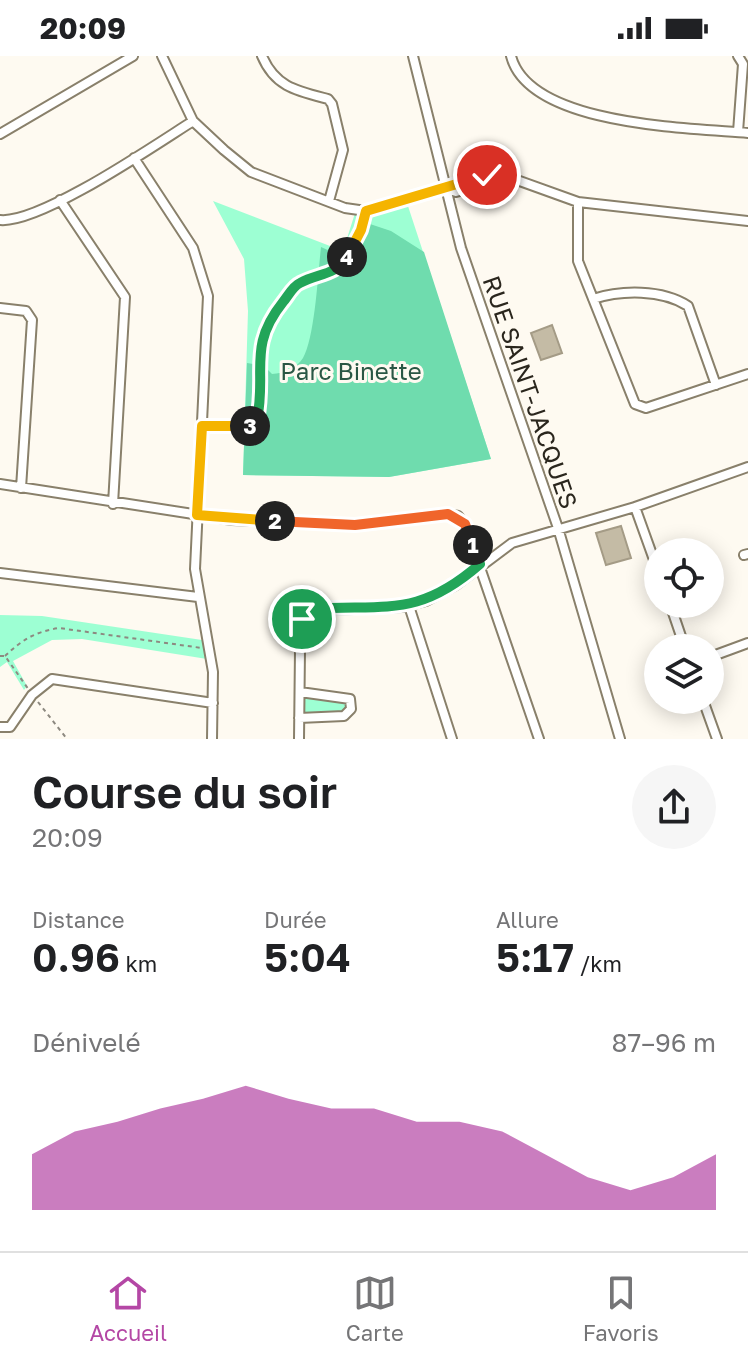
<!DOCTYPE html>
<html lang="fr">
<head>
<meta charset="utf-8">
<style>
  :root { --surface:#fff; --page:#f6f6f6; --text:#202124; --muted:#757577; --line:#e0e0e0; --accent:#b447a5 }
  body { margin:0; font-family:"Golos Text",sans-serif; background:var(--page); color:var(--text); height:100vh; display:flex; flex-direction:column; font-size:30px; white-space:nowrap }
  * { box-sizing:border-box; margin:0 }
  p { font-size:26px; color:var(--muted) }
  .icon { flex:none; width:44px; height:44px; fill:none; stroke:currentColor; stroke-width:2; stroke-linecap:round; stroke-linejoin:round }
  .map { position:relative; height:683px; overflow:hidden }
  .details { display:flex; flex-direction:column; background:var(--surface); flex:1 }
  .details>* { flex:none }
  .buttons { position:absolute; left:644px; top:482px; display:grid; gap:16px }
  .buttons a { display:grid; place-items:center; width:80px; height:80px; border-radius:50%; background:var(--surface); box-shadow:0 4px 20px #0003; font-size:40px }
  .pin { position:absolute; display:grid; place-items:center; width:68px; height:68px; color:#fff; margin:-34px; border:4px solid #fff; border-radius:50%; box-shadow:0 2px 8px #0007 }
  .km { position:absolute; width:40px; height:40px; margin:-20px; border-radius:50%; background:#222; color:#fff; font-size:22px; line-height:40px; text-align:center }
  .round { display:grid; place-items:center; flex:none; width:84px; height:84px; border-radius:42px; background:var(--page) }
  .head { display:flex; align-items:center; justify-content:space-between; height:136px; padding:0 32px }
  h1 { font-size:44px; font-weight:600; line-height:60px }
  .figures { display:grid; grid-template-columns:repeat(3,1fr); gap:12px; height:136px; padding:8px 32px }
  .figures div { display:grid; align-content:center }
  .figures b { font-size:40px; font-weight:600 }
  .figures small { font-size:22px; font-weight:400 }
  .figures p { font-size:22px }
  .chart { height:224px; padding:16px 32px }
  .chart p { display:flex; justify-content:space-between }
  .chart svg { width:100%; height:144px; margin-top:8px; fill:var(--accent); opacity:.7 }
  .status { display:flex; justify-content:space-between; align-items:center; height:56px; padding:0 40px; background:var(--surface); direction:ltr }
  .status svg { height:22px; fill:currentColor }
  .dock { display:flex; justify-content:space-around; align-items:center; height:112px; border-top:2px solid var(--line); background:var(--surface); font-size:22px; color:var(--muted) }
  .dock a { display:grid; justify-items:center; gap:4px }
  .dock .selected { color:var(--accent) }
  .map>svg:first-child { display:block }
  .green { fill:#9dffd3 }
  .forest { fill:#6fdcae }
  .building { fill:#c4bba5; stroke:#a49b86; stroke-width:2 }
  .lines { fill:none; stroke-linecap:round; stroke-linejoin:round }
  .minor-casing { stroke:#89806b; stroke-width:12 }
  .path { stroke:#8d8980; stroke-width:2; stroke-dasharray:4 4; stroke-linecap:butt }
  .minor { stroke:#fff; stroke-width:8 }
  .split-1-casing { stroke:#fff; stroke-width:16 }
  .split-2-casing { stroke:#fff; stroke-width:16 }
  .split-3-casing { stroke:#fff; stroke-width:16 }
  .split-4-casing { stroke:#fff; stroke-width:16 }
  .split-5-casing { stroke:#fff; stroke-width:16 }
  .split-1 { stroke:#22a559; stroke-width:10 }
  .split-2 { stroke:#f0652b; stroke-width:10 }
  .split-3 { stroke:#f5b400; stroke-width:10 }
  .split-4 { stroke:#22a559; stroke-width:10 }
  .split-5 { stroke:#f5b400; stroke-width:10 }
  .labels { text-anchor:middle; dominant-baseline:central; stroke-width:6; stroke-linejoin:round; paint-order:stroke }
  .park-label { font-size:24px; fill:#2a5744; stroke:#fefaf1 }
  .street-label { font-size:24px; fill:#2a261d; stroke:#fefaf1 }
</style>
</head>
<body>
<div class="status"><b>20:09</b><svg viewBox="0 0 49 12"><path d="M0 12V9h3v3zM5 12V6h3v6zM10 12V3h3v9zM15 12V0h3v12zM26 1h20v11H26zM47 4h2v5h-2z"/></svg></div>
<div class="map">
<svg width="748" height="683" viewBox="0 0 748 683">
  <rect width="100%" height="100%" fill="#fefaf1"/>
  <!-- green -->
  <path class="green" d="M 406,144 L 491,403 L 389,421 L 243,419 L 248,255 L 244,203 L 213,145 L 343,195 L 356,154 Z
    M 0,559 L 42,560 L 202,584 L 210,594 L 207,603 L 82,583 L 52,584 L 13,605 L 27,630 L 24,634 L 7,606 L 0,611 Z
    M 300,636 L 350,643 L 344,660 L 299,662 Z"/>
  <!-- forest -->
  <path class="forest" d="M 370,168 L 391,175 L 424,196 L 491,403 L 389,421 L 243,419 L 247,307 L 264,310 L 272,318 C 284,317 296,313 303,302 C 315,281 318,217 321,191 L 341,200 Z"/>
  <!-- building -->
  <path class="building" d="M 552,269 L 562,297 L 541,304 L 531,277 Z
    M 621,470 L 631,502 L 606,509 L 596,477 Z"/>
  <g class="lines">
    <defs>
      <path id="minor" d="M 162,0 L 193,65 L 224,94 L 251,116 L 345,152 L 366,155 L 453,128 L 500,118 L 578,146 L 748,165
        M 262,0 C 275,31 297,35 328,43 L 332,48 L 343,94 L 329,145
        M 413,0 L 461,192 L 558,472 L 620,683
        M 511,0 C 529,70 690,72 748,77
        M 738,76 L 743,8 L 738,0
        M 0,78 L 133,0
        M 134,102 L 193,192 L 208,240 L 195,513 L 213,616 L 212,683
        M 446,133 L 456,136 L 507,121
        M 60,144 L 125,241 L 113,448
        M 578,146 L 578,205 L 635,348 L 646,352 L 748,318
        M 0,164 C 40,168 155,89 193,65
        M 593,243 C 621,234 662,233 688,250 L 716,329
        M 0,252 L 26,255 L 32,264 L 21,432
        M 0,428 L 232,464 L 355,469 L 448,458 L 458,460 L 465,468 L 539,683
        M 635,451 L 658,515
        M 744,499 L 748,498
        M 0,517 L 198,541
        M 670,548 L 685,592
        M 409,550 L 452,683
        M 710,601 L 748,587
        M 703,644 L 717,683
        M 299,662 L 344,660 L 351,653 L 350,643 L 300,636
        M 0,671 L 10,671 L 32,639 L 52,623 L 213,647
        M 299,683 L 300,594 L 305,555 L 402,551 L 426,545 L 456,529 L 512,487 L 635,451 L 748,411"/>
    </defs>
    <!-- minor casing -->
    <use href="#minor" class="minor-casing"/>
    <!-- path -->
    <path class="path" d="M 210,370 L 250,370 L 257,364 L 258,300 L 268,265 L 298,227 L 340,211 L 353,191 L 364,164
      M 0,600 L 5,600 L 29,634
      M 5,600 C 23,583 35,576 59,572 L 202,592
      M 38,646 L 67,683"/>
    <!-- minor -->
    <use href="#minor" class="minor"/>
  </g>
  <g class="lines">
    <defs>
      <path id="split-1" d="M 302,563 L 305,555 L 312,553 C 387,548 418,562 480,508 L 473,489"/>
      <path id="split-2" d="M 275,465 L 355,469 L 448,458 L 465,468 L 473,489"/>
      <path id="split-3" d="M 250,370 L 202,370 L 197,459 L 275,465"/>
      <path id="split-4" d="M 250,370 L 257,364 C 267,315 247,291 283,246 C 288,240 293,230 300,227 C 318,217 335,220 347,201"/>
      <path id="split-5" d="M 347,201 L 361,174 L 366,155 L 487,119"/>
    </defs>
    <!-- split-1 casing -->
    <use href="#split-1" class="split-1-casing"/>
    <!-- split-2 casing -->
    <use href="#split-2" class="split-2-casing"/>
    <!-- split-3 casing -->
    <use href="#split-3" class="split-3-casing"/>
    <!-- split-4 casing -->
    <use href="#split-4" class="split-4-casing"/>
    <!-- split-5 casing -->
    <use href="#split-5" class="split-5-casing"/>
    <!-- split-1 -->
    <use href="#split-1" class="split-1"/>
    <!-- split-2 -->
    <use href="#split-2" class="split-2"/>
    <!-- split-3 -->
    <use href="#split-3" class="split-3"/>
    <!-- split-4 -->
    <use href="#split-4" class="split-4"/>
    <!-- split-5 -->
    <use href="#split-5" class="split-5"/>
  </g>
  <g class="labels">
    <!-- park labels -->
    <g class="park-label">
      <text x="351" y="314">Parc Binette</text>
    </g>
    <!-- street labels -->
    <g class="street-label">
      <text transform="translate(531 336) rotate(71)">RUE SAINT-JACQUES</text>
    </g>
  </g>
</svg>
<div class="buttons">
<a><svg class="icon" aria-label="locate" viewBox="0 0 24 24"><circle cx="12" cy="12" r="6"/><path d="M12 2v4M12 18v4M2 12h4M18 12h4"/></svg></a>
<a><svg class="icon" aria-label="layers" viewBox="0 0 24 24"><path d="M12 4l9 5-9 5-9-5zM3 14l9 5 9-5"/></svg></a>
</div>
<div class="pin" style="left:302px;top:563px;background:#1e9e55"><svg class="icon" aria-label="arrive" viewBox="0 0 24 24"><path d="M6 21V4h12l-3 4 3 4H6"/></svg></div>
<div class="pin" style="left:487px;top:119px;background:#d93025"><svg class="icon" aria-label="check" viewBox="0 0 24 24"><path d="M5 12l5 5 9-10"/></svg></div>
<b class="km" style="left:473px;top:489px">1</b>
<b class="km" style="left:275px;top:465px">2</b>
<b class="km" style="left:250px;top:370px">3</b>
<b class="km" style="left:347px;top:201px">4</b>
</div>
<section class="details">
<div class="head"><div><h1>Course du soir</h1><p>20:09</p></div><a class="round"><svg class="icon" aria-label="share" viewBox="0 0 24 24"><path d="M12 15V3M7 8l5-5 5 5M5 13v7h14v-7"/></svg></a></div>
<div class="figures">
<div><p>Distance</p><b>0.96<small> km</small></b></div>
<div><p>Durée</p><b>5:04</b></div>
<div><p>Allure</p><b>5:17<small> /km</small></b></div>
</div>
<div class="chart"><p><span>Dénivelé</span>87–96 m</p>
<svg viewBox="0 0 160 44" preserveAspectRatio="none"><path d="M0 44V27L10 20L20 17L30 13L40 10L50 6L60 10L70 13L80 13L90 17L100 17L110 20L120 27L130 34L140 38L150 34L160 27V44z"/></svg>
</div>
</section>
<nav class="dock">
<a class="selected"><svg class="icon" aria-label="home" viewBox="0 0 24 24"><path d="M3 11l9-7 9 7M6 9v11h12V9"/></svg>Accueil</a>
<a><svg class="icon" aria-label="map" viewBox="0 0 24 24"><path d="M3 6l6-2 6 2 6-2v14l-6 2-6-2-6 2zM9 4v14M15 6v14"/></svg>Carte</a>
<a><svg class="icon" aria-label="saved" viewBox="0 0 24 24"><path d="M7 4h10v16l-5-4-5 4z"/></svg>Favoris</a>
</nav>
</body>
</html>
